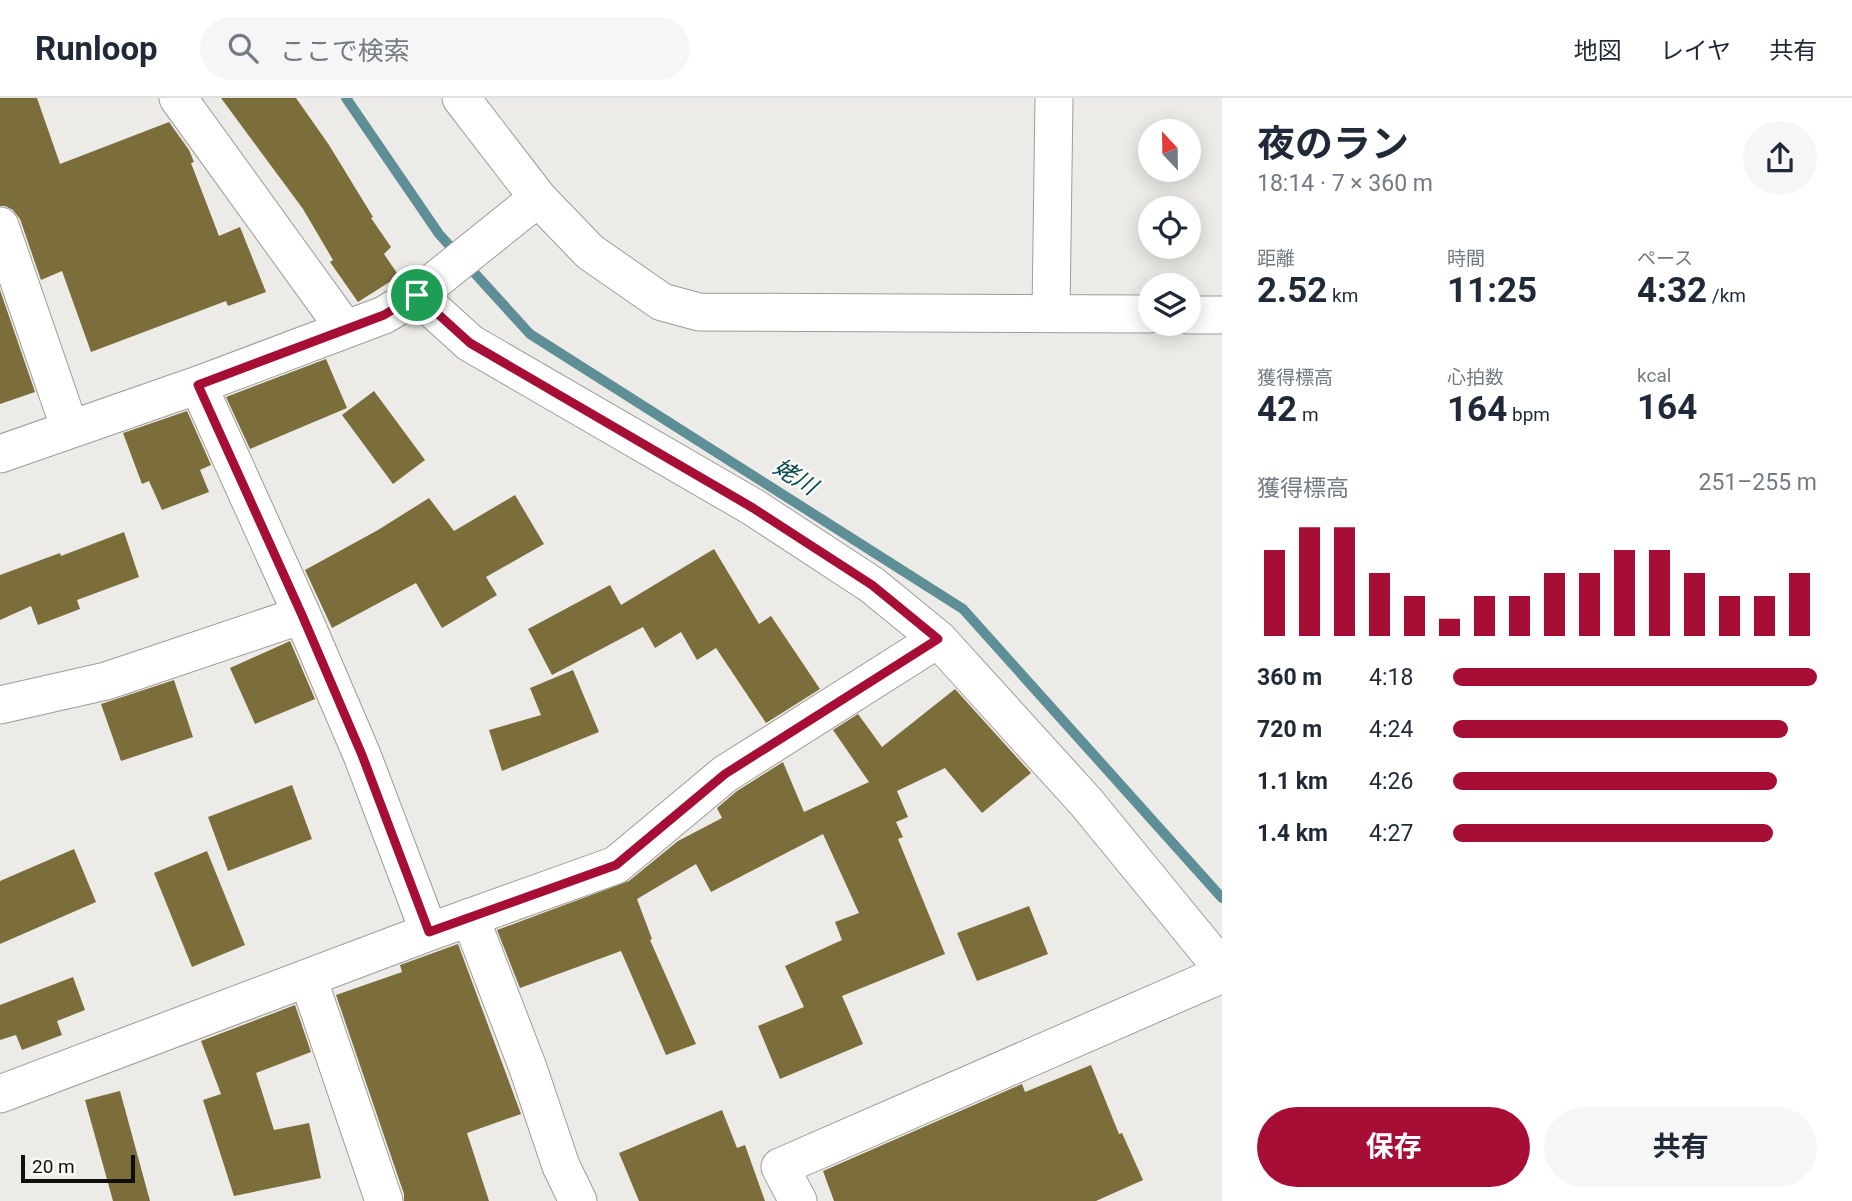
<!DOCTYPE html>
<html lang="ja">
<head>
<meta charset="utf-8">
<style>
  :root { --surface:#fff; --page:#f6f6f7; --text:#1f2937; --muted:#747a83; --line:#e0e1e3; --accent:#a70e36 }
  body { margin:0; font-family:Roboto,"Noto Sans JP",sans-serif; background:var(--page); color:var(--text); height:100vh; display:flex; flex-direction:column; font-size:26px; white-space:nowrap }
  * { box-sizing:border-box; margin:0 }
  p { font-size:23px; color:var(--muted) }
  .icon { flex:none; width:38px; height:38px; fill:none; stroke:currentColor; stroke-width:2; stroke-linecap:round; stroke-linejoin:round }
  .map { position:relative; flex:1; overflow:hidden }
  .details { display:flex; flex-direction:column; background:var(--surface); width:630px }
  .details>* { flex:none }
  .needle { width:46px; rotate:338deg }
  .controls { position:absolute; left:1138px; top:21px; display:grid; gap:14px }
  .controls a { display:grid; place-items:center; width:63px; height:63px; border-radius:50%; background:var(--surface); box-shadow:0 4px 18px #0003; font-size:35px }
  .scale { position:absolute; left:21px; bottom:18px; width:114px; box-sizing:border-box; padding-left:7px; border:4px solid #100f0e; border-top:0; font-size:19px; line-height:24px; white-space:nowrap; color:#100f0e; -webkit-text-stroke:5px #f9f9f5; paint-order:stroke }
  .pin { position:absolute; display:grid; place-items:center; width:60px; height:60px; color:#fff; margin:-30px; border:4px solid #fff; border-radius:50%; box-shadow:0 2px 7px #0007 }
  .round { display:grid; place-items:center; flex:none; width:74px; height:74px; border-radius:37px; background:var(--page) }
  .summary { display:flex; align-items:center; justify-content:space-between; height:119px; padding:0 35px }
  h1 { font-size:38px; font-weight:700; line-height:52px }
  .figures { display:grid; grid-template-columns:repeat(3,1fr); gap:10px; height:119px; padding:7px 35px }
  .figures div { display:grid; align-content:center }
  .figures b { font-size:35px; font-weight:700 }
  .figures small { font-size:19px; font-weight:400 }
  .figures p { font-size:19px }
  .chart { height:196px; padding:14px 35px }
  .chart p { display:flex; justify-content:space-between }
  .chart svg { width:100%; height:126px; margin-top:7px; stroke:var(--accent); stroke-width:6 }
  .button { display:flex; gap:14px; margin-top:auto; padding:14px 35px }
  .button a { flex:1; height:80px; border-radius:42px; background:var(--accent); color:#fff; font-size:28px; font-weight:700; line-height:80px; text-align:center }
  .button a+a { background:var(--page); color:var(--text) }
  ul { padding:0 35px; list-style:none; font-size:23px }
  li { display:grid; grid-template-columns:112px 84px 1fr; align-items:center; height:52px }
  li i { height:18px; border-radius:9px; background:var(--accent) }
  header { display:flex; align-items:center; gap:42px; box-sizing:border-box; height:98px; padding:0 35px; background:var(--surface); border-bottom:2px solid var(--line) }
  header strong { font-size:33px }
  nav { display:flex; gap:38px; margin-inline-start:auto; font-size:24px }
  .search { width:490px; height:63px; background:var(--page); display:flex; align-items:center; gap:18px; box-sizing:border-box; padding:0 24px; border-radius:38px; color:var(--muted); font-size:26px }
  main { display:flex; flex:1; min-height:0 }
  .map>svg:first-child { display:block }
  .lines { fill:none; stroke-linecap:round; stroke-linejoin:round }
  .stream { stroke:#5e8e96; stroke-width:10 }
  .building { fill:#7b6e3b }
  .minor-casing { stroke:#9d9c99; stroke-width:39 }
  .minor { stroke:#fff; stroke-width:37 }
  .route-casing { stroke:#fff; stroke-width:14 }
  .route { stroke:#a70e36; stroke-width:9 }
  .labels { text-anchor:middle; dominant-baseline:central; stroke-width:5; stroke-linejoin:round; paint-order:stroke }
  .water-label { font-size:23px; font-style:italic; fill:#084a52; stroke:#f9f9f5 }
</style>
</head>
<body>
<header>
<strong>Runloop</strong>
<div class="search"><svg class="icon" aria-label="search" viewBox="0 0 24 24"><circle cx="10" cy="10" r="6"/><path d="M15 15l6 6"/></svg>ここで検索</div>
<nav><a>地図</a><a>レイヤ</a><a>共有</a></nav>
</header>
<main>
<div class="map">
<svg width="1222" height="1103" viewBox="0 0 1222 1103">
  <rect width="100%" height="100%" fill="#ecebe7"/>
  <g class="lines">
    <!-- stream -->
    <path class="stream" d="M 346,0 L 439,136 L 530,236 L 963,511 L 1222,800"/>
  </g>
  <!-- building -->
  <path class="building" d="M 0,0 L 37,0 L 60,66 L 169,24 L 189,52 L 194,64 L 191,65 L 219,138 L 240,129 L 266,194 L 228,208 L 226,203 L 91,254 L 62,173 L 41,182 L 20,121 L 13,112 L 5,108 L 0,108 Z
    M 221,0 L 296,0 L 329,47 L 373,119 L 371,120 L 391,149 L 384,156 L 399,178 L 358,204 L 330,164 L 333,162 L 303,111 Z
    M 0,192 L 35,294 L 0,306 Z
    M 326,261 L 347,310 L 250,351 L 226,299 Z
    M 374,293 L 425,362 L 393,386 L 342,317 Z
    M 187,313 L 211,367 L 200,372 L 209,394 L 162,412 L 149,383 L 142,386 L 123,335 Z
    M 515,397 L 544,446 L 486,479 L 497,497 L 442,530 L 416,485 L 332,530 L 305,472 L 378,432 L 429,400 L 454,433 Z
    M 124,434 L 139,479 L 77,502 L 80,511 L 38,527 L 31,508 L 0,522 L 0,477 L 60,455 L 61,458 Z
    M 714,451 L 759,526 L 771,518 L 820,591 L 766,625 L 716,550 L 697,562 L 681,534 L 655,550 L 643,529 L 552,577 L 528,531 L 610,487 L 621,507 Z
    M 290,543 L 315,601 L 255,626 L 230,570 Z
    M 573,572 L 599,634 L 502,673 L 489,632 L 541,617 L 530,590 Z
    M 174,582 L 193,639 L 121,663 L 101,606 Z
    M 955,591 L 1031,675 L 982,715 L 945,670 L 897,693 L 908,719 L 896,724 L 903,739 L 898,741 L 945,856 L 842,898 L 863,946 L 780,981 L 758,928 L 804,909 L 785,868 L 842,842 L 835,824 L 859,815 L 823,736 L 711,794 L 696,766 L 637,801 L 652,841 L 650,842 L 696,946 L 666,957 L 621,853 L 520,890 L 497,832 L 629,783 L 678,743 L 722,720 L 717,710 L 737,693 L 783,664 L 804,714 L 869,684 L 833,632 L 858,616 L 882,649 Z
    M 292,687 L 312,741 L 228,773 L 208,719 Z
    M 74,751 L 96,804 L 0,846 L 0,783 Z
    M 207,753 L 245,847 L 192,869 L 154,775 Z
    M 1029,808 L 1048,856 L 977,883 L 957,835 Z
    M 458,846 L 521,1016 L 467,1035 L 489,1103 L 404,1103 L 404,1096 L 336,897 L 402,874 L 400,867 Z
    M 73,879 L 85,912 L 57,923 L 62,937 L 22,952 L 16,937 L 0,942 L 0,907 Z
    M 295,907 L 311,954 L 256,975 L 274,1032 L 309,1025 L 321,1080 L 234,1098 L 203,1002 L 221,996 L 201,943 Z
    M 1091,967 L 1119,1036 L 1122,1035 L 1143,1082 L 1096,1103 L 834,1103 L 823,1073 L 1022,986 L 1025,994 Z
    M 120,993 L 150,1103 L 113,1103 L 85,1002 Z
    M 722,1012 L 737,1050 L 745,1047 L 765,1103 L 639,1103 L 619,1055 Z"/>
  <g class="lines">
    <defs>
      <path id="minor" d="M 178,0 L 345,231
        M 461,0 L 538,100 L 590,154 L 662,204 L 699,214 L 1150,216
        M 0,128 L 70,331
        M 417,197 L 470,245 L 753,409 L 872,487 L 938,541 L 1086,704 L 1222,870
        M 1051,215 L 1054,0
        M 1188,217 L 1222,217
        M 198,287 L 302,517 L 362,657 L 429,834
        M 0,356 L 198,287 L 384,217 L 417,197 L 538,100
        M 0,607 L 106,583 L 302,517
        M 470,819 L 528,970 L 561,1068 L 578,1103
        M 308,880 L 384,1103
        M 0,996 L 429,834 L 616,767 L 725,676 L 938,541
        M 798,1103 L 780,1069 L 1222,876"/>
    </defs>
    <!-- minor casing -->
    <use href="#minor" class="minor-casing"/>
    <!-- minor -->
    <use href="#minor" class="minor"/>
  </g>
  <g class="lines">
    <defs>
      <path id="route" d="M 417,197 L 470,245 L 753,410 L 872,487 L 938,541 L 725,676 L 616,767 L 429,834 L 362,657 L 302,517 L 198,287 L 384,217 Z"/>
    </defs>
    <!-- route casing -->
    <use href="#route" class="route-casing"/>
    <!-- route -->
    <use href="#route" class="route"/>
  </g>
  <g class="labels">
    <!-- water labels -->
    <g class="water-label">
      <text transform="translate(795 379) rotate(32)">姥川</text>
    </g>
  </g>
</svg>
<div class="controls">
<a><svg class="needle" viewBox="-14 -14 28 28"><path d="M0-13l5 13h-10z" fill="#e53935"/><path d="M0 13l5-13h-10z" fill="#747a83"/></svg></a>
<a><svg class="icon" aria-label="locate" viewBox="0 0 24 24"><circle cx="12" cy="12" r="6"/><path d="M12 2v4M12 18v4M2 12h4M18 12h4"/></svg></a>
<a><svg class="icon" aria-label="layers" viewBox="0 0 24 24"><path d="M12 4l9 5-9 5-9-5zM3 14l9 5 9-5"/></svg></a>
</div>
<div class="scale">20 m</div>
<div class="pin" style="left:417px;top:197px;background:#1e9e55"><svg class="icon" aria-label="arrive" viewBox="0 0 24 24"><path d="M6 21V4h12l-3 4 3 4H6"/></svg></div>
</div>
<section class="details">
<div class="summary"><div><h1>夜のラン</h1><p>18:14 · 7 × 360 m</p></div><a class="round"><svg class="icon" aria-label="share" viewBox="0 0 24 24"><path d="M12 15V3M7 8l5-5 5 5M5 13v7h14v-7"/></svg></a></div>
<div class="figures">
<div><p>距離</p><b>2.52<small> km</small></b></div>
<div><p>時間</p><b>11:25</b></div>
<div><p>ペース</p><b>4:32<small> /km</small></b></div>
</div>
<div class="figures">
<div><p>獲得標高</p><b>42<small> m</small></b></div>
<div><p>心拍数</p><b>164<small> bpm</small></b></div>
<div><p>kcal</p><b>164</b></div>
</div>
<div class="chart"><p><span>獲得標高</span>251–255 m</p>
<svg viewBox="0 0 160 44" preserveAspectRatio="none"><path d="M5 44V14M15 44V6M25 44V6M35 44V22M45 44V30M55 44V38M65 44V30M75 44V30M85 44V22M95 44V22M105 44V14M115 44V14M125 44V22M135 44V30M145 44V30M155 44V22"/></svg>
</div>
<ul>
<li><b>360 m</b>4:18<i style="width:100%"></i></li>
<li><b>720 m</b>4:24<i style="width:92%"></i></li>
<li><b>1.1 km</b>4:26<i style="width:89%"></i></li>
<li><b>1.4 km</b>4:27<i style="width:88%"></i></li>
</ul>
<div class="button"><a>保存</a><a>共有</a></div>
</section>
</main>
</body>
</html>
